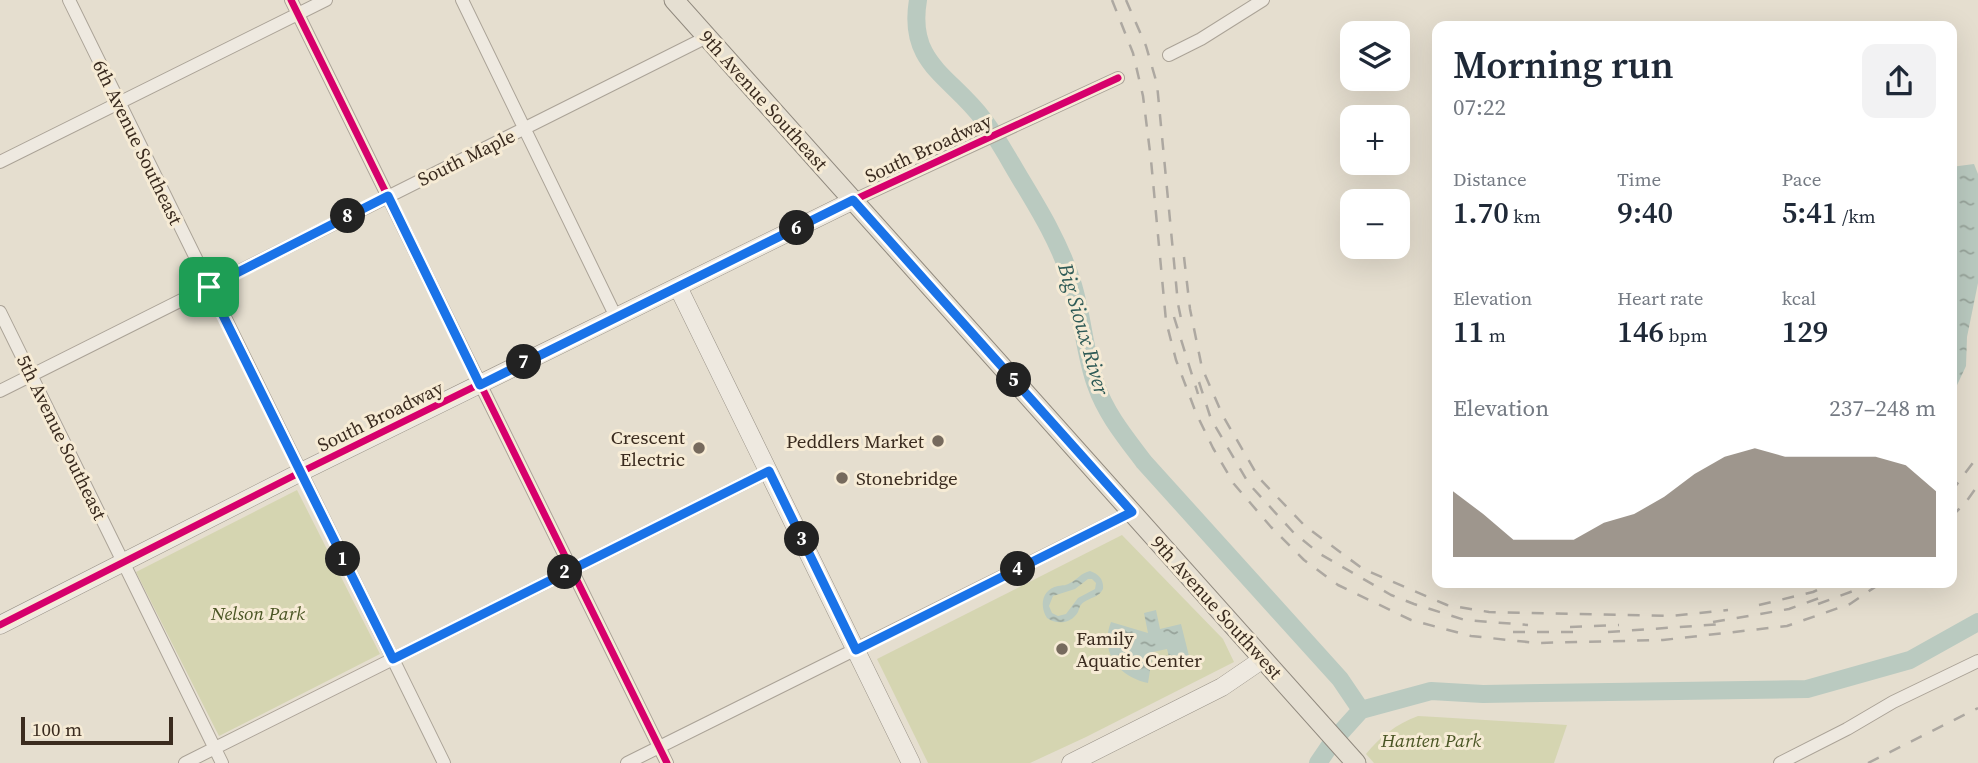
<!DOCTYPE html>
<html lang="en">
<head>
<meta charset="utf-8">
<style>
  :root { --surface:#fff; --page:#f2f2f3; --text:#1f2937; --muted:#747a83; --accent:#766a5d }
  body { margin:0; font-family:"Source Serif 4",serif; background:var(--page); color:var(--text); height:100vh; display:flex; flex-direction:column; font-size:26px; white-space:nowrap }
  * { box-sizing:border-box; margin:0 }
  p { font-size:23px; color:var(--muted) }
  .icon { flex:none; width:38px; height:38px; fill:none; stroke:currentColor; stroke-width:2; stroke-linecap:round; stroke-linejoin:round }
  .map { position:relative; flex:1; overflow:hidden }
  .drawer { position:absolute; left:1432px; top:21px; width:525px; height:567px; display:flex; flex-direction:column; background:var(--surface); border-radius:14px; box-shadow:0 7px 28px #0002 }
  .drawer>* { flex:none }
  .controls { position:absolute; left:1340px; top:21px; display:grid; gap:14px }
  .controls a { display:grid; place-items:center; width:70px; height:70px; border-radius:14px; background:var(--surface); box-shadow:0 7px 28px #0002; font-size:35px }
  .scale { position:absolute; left:21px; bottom:18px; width:152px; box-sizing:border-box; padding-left:7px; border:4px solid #3a2b1f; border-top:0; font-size:19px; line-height:24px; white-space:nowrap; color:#3a2b1f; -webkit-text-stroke:5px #f6ebd5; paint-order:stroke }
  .pin { position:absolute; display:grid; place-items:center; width:60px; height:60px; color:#fff; margin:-30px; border-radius:14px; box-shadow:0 4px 10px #0006 }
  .km { position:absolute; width:35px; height:35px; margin:-18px; border-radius:50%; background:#222; color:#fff; font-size:19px; line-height:35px; text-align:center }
  .round { display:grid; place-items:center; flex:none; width:74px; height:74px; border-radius:14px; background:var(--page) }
  .summary { display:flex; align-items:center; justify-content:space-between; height:119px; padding:0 21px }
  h1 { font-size:38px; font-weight:600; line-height:52px }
  .figures { display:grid; grid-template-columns:repeat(3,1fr); gap:10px; height:119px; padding:7px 21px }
  .figures div { display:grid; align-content:center }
  .figures b { font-size:30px; font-weight:600 }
  .figures small { font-size:19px; font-weight:400 }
  .figures p { font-size:19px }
  .chart { height:196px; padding:14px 21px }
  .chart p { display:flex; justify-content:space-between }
  .chart svg { width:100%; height:126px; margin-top:7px; fill:var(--accent); opacity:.7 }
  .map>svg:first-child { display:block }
  .green { fill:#d5d5b1 }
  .water { fill:url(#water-ripples); fill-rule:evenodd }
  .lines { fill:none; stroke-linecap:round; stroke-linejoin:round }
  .river { stroke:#bacac0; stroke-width:18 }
  .street-casing { stroke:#aba397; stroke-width:14 }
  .secondary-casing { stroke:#9a9388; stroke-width:19 }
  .primary-casing { stroke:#90897e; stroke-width:21 }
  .street { stroke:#eee9e0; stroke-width:12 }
  .secondary { stroke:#eee9e0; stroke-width:18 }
  .primary { stroke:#e5dfd2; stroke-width:19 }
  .rail { stroke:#ada8a1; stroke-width:2.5; stroke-dasharray:12 12; stroke-linecap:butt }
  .cycleway-casing { stroke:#f6ebd5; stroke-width:11 }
  .cycleway { stroke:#d6006c; stroke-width:7 }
  .route-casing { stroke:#fff; stroke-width:14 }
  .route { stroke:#1a73e8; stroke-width:9 }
  .poi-dot { fill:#766a5d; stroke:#f6ebd5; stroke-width:2.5 }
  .labels { text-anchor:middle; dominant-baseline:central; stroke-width:6; stroke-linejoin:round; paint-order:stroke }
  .street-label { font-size:19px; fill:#3a2b1f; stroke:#f6ebd5 }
  .poi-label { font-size:19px; fill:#3a2b1f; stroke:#f6ebd5; text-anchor:end }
  .park-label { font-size:19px; font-style:italic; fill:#4b5625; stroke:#f6ebd5 }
  .water-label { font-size:21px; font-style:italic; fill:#2e5a56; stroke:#f6ebd5 }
</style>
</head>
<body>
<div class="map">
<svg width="1978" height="763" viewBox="0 0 1978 763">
  <defs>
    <pattern id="water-ripples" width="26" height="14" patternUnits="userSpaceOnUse" patternTransform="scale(1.75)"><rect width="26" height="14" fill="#bacac0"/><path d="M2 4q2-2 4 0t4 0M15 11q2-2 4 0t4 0" fill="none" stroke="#98a49b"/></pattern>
  </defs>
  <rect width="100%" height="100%" fill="#e5decf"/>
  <!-- green -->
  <path class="green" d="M 297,490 L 380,654 L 219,736 L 136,572 Z
    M 1122,535 L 1223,639 L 1234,662 L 1086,737 L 1030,763 L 928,763 L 877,659 Z
    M 1418,716 L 1436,717 L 1567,725 L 1554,763 L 1374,763 L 1366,754 C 1380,737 1396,724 1418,716 Z"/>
  <!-- water -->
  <path class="water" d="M 1974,164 L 1978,174 L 1978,283 L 1967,337 L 1966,366 L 1951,398 L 1951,167 Z
    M 1090,571 C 1099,574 1104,580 1103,589 C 1098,598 1091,597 1084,602 C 1079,606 1080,607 1078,612 C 1071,624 1057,625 1047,618 C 1039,606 1042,589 1058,586 C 1067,584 1062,587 1070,583 C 1078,579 1081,573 1090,571 ZM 1088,579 L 1092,579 L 1096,583 L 1095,589 L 1078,598 L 1066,614 L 1058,616 L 1052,613 L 1049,606 L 1053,596 L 1075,589 Z
    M 1156,610 L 1160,629 L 1181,624 L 1190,660 L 1171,665 L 1167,649 L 1153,652 L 1148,683 C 1119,677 1099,652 1111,622 L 1148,633 L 1144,613 Z"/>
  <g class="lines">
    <!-- river -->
    <path class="river" d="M 918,0 C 907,64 951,76 983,119 C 997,137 1008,158 1020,178 C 1040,211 1060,244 1072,282 C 1083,316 1084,352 1096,385 C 1106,414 1126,438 1144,462 L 1340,679 L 1361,710
      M 1361,710 L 1431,691 L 1483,694 L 1807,689 L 1910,660 L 1978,622
      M 1318,763 L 1333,741 L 1361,710"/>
    <defs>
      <path id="street" d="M 69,0 L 444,763
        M 291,0 L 667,763
        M 462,0 L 616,317
        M 1169,55 L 1201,39 L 1263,0
        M 0,162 L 326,0
        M 854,200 L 1118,78
        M 0,312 L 222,763
        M 0,391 L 707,37
        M 185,763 L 769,471
        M 627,763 L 1132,512
        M 1780,763 L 1847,729 L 1893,702 L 1978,661"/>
      <path id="secondary" d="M 678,287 L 911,763
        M 0,625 L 301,472 L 854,200
        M 1071,763 L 1222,687 L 1263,659"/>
      <path id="primary" d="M 674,0 L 1356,763"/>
    </defs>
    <!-- street casing -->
    <use href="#street" class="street-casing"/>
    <!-- secondary casing -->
    <use href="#secondary" class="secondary-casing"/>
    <!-- primary casing -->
    <use href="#primary" class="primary-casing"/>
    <!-- street -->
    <use href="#street" class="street"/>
    <!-- secondary -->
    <use href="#secondary" class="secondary"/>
    <!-- primary -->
    <use href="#primary" class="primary"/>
    <!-- rail -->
    <path class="rail" d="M 1112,0 L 1133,53 L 1143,96 L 1151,160 L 1166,321 L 1176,360 L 1196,413 L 1213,448 L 1234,484 L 1271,527 L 1304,560 L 1338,585 L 1411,620 L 1471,636 L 1537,643 L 1663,640 L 1787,626 L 1850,604 L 1881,583
      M 1126,0 L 1146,46 L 1157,84 L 1178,304 L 1183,328
      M 1184,257 L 1190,309 L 1202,368 L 1223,416 L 1259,478 L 1305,526 L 1363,569 L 1447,605 L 1489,612 L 1672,616 L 1728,610
      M 1174,317 L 1198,394
      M 1199,382 L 1211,419 L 1249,484 L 1294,533 L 1320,554 L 1391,595 L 1414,604 L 1465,620 L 1528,625
      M 1951,492 L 1978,456
      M 1951,517 L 1966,502 L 1978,485
      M 1818,604 L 1853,591 L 1863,585
      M 1759,605 L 1813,592 L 1832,583
      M 1713,622 L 1789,609 L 1825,596
      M 1570,627 L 1619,625
      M 1513,632 L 1580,632
      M 1608,632 L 1723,624
      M 1868,763 L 1978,708"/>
    <defs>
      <path id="cycleway" d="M 291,0 L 667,763
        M 0,625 L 301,472 L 854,200 L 1118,78"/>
    </defs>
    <!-- cycleway casing -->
    <use href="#cycleway" class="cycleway-casing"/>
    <!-- cycleway -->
    <use href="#cycleway" class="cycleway"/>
  </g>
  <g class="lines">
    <defs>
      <path id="route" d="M 388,196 L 480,385 L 853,200 L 1132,512 L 856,650 L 769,471 L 393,659 L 209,287 Z"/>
    </defs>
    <!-- route casing -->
    <use href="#route" class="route-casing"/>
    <!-- route -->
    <use href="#route" class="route"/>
  </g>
  <!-- markers -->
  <g class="poi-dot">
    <circle cx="938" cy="441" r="7"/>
    <circle cx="699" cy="448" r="7"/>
    <circle cx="842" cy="478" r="7"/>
    <circle cx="1062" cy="649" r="7"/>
  </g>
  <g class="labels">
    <!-- street labels -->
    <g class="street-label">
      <text transform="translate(764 100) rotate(48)">9th Avenue Southeast</text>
      <text transform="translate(138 142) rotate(64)">6th Avenue Southeast</text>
      <text transform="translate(928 148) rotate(-25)">South Broadway</text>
      <text transform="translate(466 157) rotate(-26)">South Maple</text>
      <text transform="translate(380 416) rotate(-26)">South Broadway</text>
      <text transform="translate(62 437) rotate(64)">5th Avenue Southeast</text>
      <text transform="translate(1217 607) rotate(48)">9th Avenue Southwest</text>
    </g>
    <!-- poi labels -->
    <g class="poi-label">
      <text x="685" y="437">Crescent<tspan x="685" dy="22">Electric</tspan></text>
      <text x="924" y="441">Peddlers Market</text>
      <text x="856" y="478" text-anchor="start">Stonebridge</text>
      <text x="1076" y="638" text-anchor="start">Family<tspan x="1076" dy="22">Aquatic Center</tspan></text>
    </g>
    <!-- park labels -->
    <g class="park-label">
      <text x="258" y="613">Nelson Park</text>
      <text x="1431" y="740">Hanten Park</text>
    </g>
    <!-- water labels -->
    <g class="water-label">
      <text transform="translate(1084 329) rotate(74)">Big Sioux River</text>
    </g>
  </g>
</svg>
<div class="controls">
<a><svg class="icon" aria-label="layers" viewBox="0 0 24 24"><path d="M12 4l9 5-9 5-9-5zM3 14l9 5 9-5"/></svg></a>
<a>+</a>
<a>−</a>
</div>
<div class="scale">100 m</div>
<div class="pin" style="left:209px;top:287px;background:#1e9e55"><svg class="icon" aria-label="arrive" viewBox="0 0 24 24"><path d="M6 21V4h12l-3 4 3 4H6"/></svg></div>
<b class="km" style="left:343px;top:559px">1</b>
<b class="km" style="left:565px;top:572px">2</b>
<b class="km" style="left:802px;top:539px">3</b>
<b class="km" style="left:1018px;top:569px">4</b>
<b class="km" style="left:1014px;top:380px">5</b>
<b class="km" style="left:797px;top:228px">6</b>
<b class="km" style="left:524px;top:362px">7</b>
<b class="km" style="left:348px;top:216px">8</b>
<section class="drawer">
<div class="summary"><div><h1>Morning run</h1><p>07:22</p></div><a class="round"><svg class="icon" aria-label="share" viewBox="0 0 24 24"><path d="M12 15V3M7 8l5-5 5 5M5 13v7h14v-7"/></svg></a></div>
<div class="figures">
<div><p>Distance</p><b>1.70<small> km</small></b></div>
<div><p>Time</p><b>9:40</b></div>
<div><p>Pace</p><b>5:41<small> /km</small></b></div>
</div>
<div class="figures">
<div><p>Elevation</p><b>11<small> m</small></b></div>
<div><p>Heart rate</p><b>146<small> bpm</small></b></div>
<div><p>kcal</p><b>129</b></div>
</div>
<div class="chart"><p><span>Elevation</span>237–248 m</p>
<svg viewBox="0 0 160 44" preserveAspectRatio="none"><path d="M0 44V21L10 29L20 38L30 38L40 38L50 32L60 29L70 23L80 15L90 9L100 6L110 9L120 9L130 9L140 9L150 12L160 21V44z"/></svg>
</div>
</section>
</div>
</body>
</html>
